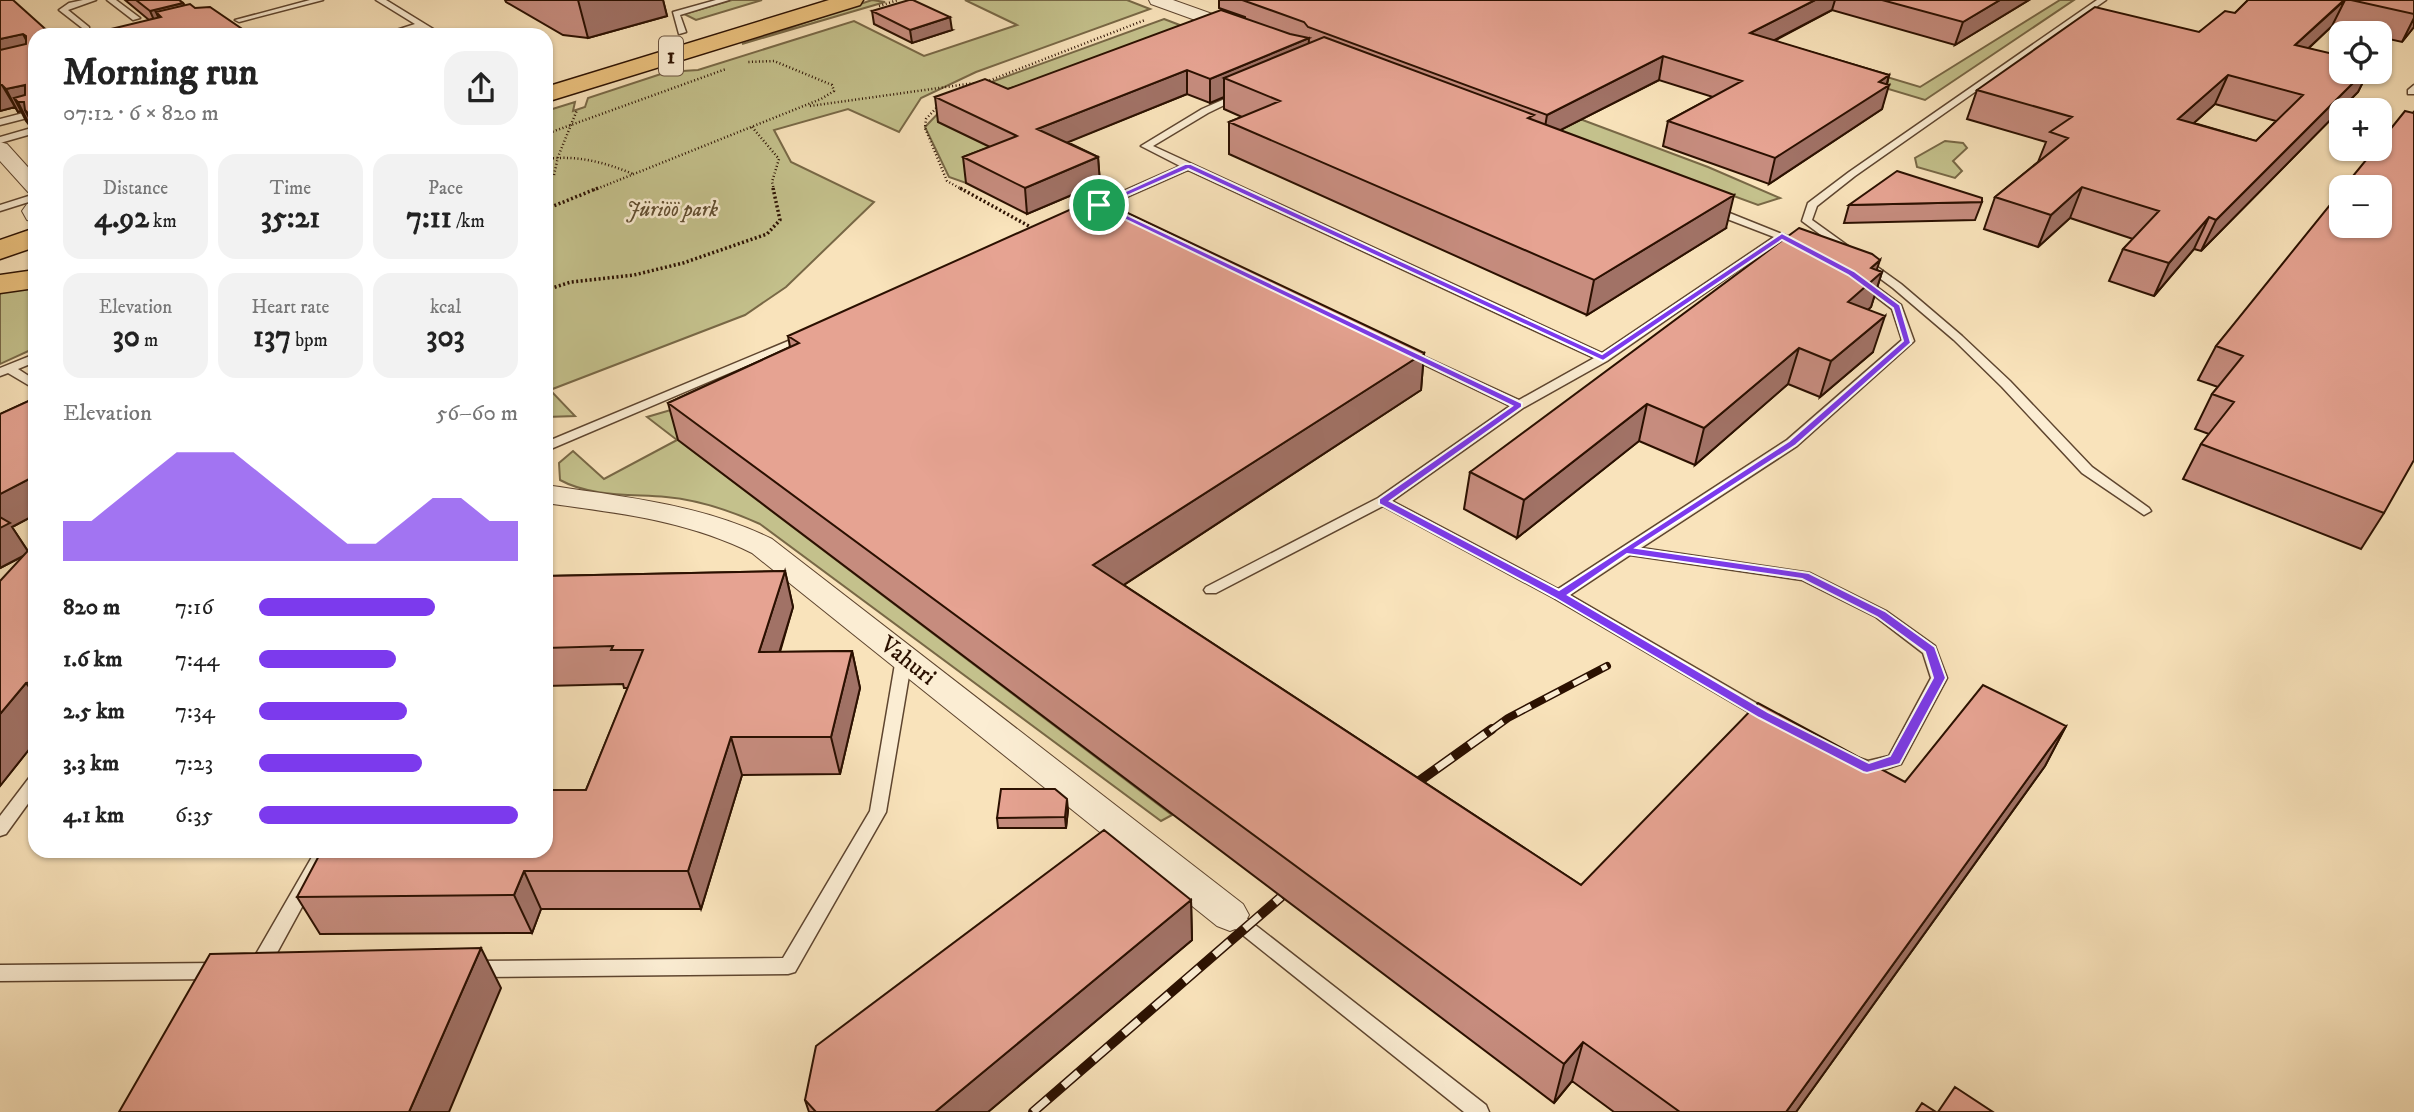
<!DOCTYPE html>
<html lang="en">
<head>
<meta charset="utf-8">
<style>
  :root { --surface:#fff; --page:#f2f2f2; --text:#222; --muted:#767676; --accent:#7c3aed }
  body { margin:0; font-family:"IM FELL DW Pica",serif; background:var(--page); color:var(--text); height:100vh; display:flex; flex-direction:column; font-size:26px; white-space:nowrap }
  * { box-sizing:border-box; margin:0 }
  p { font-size:23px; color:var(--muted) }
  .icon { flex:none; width:38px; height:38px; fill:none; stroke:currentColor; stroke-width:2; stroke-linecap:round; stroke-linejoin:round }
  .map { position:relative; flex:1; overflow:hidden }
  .drawer { position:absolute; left:28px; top:28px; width:525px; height:830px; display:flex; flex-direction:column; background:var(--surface); border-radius:21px; box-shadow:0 2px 5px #0004 }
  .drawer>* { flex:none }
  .tools { position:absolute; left:2329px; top:21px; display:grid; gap:14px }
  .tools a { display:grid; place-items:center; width:63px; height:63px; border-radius:14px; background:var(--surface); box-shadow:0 2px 5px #0004; font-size:35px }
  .pin { position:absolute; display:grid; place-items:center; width:60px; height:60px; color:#fff; margin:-30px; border:4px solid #fff; border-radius:50%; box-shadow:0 2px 7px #0007 }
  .round { display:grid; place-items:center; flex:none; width:74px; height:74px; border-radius:21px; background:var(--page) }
  .head { display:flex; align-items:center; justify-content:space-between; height:119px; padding:0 35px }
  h1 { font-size:38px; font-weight:700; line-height:52px }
  .figures { display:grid; grid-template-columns:repeat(3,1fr); gap:10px; height:119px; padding:7px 35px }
  .figures div { display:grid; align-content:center; border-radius:18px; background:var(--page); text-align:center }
  .figures b { font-size:30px; font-weight:700 }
  .figures small { font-size:19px; font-weight:400 }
  .figures p { font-size:19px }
  .chart { height:196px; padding:14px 35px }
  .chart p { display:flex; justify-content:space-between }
  .chart svg { width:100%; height:126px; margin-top:7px; fill:var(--accent); opacity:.7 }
  ul { padding:0 35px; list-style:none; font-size:23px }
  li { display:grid; grid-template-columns:112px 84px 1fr; align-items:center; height:52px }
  li i { height:18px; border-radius:9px; background:var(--accent) }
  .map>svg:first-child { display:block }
  .green { fill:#c4c18c; stroke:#786846; stroke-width:2 }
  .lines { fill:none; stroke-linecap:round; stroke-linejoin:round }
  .service-casing { stroke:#5e452f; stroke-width:3 }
  .minor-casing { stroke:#5e452f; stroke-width:2 }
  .trunk-casing { stroke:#2b1000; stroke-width:3 }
  .path-far1 { stroke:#2b1000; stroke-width:2.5; stroke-dasharray:1 2.5; stroke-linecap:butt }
  .path { stroke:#2b1000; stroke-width:3.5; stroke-dasharray:2 2.5; stroke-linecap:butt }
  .service { fill:#fbedd3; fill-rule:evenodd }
  .minor { fill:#fbedd3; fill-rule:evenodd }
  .trunk { fill:#ecc27e; fill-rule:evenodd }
  .rail-far1-casing { stroke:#2b1000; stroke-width:8 }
  .rail-casing { stroke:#2b1000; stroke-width:10 }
  .rail-far1 { stroke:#fbedd3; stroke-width:5; stroke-dasharray:16; stroke-linecap:butt }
  .rail { stroke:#fbedd3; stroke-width:7; stroke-dasharray:20; stroke-linecap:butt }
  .wall { fill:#c68c7e; stroke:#2b1000; stroke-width:2; fill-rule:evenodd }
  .shaded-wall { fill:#a17266; stroke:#2b1000; stroke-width:2 }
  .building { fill:#e6a392; stroke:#2b1000; stroke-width:2; fill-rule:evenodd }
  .route { fill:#7c3aed; stroke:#fff; stroke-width:2; fill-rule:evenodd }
  .labels { text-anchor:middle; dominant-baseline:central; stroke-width:5; stroke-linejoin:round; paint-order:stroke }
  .far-park-label { font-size:21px; font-style:italic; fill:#614e31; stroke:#fbedd3 }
  .shield { fill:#fbedd3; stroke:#69523f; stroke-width:2 }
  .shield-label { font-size:23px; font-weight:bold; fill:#2b1000 }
  .street-label { font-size:24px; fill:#2b1000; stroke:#fbedd3 }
</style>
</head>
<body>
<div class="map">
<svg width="2414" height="1112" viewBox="0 0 2414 1112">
  <rect width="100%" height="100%" fill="#f9e3bb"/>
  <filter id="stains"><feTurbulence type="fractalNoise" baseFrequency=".00286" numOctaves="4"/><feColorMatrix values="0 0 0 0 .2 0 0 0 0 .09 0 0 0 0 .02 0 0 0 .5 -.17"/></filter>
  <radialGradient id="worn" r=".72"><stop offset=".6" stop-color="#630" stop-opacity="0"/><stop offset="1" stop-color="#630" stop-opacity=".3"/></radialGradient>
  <!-- green -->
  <path class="green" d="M 732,0 L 762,0 L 696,20 L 684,14 Z
    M 872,0 L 885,2 L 742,44 Z
    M 965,0 L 1127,0 L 1150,9 L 976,72 L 921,98 L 899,132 L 848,109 L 774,130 L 791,162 L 874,202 L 786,287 L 745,315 L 550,390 L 575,416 L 546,417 L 546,111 L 575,102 L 573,111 L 585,107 L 588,98 L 667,72 L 698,70 L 854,21 L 924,56 L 1017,25 Z
    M 1592,0 L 1630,0 L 1920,87 L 2060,0 L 2074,0 L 1925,100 Z
    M 1164,19 L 1193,30 L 939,121 L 1019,161 L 966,183 L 949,177 L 925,127 L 948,103 L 975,88 Z
    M 1349,55 L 1580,119 L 1708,167 L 1780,198 L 1758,205 Z
    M 1945,141 L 1963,143 L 1967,148 L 1953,161 L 1962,171 L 1955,178 L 1917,167 L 1915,158 Z
    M 35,288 L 35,348 L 0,364 L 0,292 Z
    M 674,409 L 678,440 L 1172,815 L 1161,821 L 760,524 C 729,510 700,500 666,497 C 631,494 591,497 560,480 L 559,463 L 573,451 L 604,479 L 677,440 L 647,417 Z"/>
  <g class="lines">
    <defs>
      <path id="service" d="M 83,0 L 96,0 L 68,10 L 89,27 L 89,31 L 86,31 L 59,10 L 69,3 Z
        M 107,0 L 116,0 L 140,18 L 133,20 Z
        M 310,0 L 323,0 L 239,22 L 235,20 Z
        M 376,0 L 386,0 L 443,35 L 433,35 L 421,28 L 394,35 L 381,35 L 415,24 Z
        M 716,0 L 729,0 L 680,15 L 686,32 L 679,34 L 673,12 Z
        M 2097,0 L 2106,0 L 1855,176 L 1817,206 L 1812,220 L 1901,284 L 1962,336 L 2010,381 L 2092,467 L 2149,508 L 2151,511 L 2144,515 L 2082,473 L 2002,387 L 1954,340 L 1893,288 L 1802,221 L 1808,203 L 1849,172 Z
        M 2414,85 L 2414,94 L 2408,94 L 2408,90 Z
        M 1236,94 L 1243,96 L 1208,113 L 1153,146 L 1602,353 L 1774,237 L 1709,212 L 1709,208 L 1717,208 L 1787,236 L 1607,361 L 1523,408 L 1392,501 L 1558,589 L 1787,440 L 1902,340 L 1892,309 L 1858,283 L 1858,279 L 1866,279 L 1901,305 L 1914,341 L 1912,343 L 1797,446 L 1641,548 L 1810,573 L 1886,611 L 1935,646 L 1947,678 L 1901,764 C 1884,769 1863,781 1851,764 L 1853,760 L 1859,758 L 1868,761 L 1889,756 L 1931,678 L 1923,653 L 1876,617 L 1802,580 L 1630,555 L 1570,595 L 1775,714 L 1777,718 L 1775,722 L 1769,724 L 1554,598 L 1383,506 L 1216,593 L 1206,593 L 1204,590 L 1206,587 L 1378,498 L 1510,406 L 1402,354 L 1402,350 L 1410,350 L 1519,400 L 1594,358 L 1188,170 L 1093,212 L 1085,212 L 1085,208 L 1180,166 L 1141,146 L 1202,109 Z
        M 35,110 L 35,116 L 0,125 L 0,119 Z
        M 35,127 L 35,133 L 0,143 L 0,137 Z
        M 35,194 L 35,200 L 0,211 L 0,205 Z
        M 805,334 L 809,335 L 809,339 L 546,451 L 546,442 Z
        M 35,354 L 35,362 L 18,369 L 35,380 L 35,389 L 8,373 L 0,376 L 0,368 Z
        M 904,653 L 909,654 L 912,658 L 886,812 L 795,972 L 788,974 L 474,977 L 467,975 L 465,969 L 467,963 L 474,961 L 783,958 L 870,811 L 896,658 L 899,654 Z
        M 35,776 L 35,794 L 6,834 L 0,836 L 0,816 L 29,778 Z
        M 316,850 L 333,850 L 266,973 L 259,975 L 252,973 L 250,967 L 252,961 Z
        M 1230,908 L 1236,910 L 1486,1105 L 1489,1112 L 1464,1112 L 1224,920 L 1221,915 L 1224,910 Z
        M 219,963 L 226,965 L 228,971 L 226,977 L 219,979 L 0,981 L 0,965 Z"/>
      <path id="minor" d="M 1149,0 L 1173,0 L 1246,26 L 1249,30 L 1240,35 L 1234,34 L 1151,4 Z
        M 0,142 L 7,144 L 35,175 L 35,194 L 28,192 L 0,161 Z
        M 35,203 L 35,222 L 27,220 L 22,211 L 27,204 Z
        M 546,485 C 624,497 701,504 772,539 L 1243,904 L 1249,915 L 1243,926 L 1230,931 L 1217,926 L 752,553 C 686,520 617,513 546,503 Z"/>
      <path id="trunk" d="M 829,0 L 863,0 L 860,5 L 546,102 L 546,87 Z
        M 35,228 L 35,247 L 0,259 L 0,240 Z
        M 35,270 L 35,288 L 0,293 L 0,275 Z"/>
    </defs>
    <!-- service casing -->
    <use href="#service" class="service-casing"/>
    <!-- minor casing -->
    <use href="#minor" class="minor-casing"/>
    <!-- trunk casing -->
    <use href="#trunk" class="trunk-casing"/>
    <!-- path-far1 -->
    <path class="path-far1" d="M 879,6 L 898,0
      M 983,83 L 1145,20
      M 941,103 L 926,119 L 925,128 L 947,181 L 963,190
      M 810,106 L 982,82
      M 752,127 L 779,159 L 772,182 L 774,190
      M 546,134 L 726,69
      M 546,159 C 577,155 604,162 633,174
      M 554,175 L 558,157 L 577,110
      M 594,190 L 821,99 L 834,91 L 832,85 L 774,61 L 748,62"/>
    <!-- path -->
    <path class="path" d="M 960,188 L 1036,230
      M 546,209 L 598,188
      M 546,290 L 571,282 L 634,275 L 683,263 L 767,234 L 780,220 L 773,188"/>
    <!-- service -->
    <use href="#service" class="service"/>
    <!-- minor -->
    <use href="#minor" class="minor"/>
    <!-- trunk -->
    <use href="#trunk" class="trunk"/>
    <defs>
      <path id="rail-far1" d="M 1490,731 L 1508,718 L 1607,666"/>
      <path id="rail" d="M 1404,792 L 1492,729
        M 1033,1112 L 1281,897"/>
    </defs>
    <!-- rail-far1 casing -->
    <use href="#rail-far1" class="rail-far1-casing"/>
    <!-- rail casing -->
    <use href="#rail" class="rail-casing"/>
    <!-- rail-far1 -->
    <use href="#rail-far1" class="rail-far1"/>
    <!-- rail -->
    <use href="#rail" class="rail"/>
  </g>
  <!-- wall -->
  <path class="wall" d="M 0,0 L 35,35 L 35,129 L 33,125 L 30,126 L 26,121 L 21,111 L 18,112 L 15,107 L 0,111 Z
    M 125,0 L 179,0 L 183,3 L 184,6 L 195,8 L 149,20 Z
    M 505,0 L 663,0 L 667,16 L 588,38 L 563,35 L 506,2 Z
    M 1219,0 L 2029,0 L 1955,45 L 1832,10 L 1774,41 L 1889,75 L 1882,109 L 1769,184 L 1663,146 L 1668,121 L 1713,97 L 1659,80 L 1560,130 L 1726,228 L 1587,315 L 1229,154 L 1229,122 L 1242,117 L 1224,109 L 1224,97 L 1210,103 L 1187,94 L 1067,142 L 1098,157 L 1100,183 L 1027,214 L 966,183 L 963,157 L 990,147 L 938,122 L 935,97 L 1008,89 L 1245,18 L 1245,17 L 1219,8 Z
    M 2248,0 L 2414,0 L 2414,27 L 2402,42 L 2380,37 L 2380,33 L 2364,33 L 2332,26 L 2309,48 L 2364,72 L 2368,72 L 2358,92 L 2201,251 L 2194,249 L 2154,296 L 2109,281 L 2123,249 L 2133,239 L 2070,218 L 2038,247 L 1984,229 L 1995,197 L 2038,162 L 2046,142 L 1967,119 L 1977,90 L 2199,32 L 2235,13 ZM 2215,104 L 2276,121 L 2256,141 L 2194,123 Z
    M 872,11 L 952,30 L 912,43 L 874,24 Z
    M 2413,113 L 2384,513 L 2361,549 L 2183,479 L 2201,444 L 2209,434 L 2195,429 L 2212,394 L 2218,387 L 2198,380 L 2216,346 Z
    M 1982,202 L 1975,220 L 1844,223 L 1849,205 Z
    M 1877,270 L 1882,272 L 1871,307 L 1867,310 L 1873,352 L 1820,397 L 1788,384 L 1695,465 L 1639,441 L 1517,538 L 1464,509 L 1470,472 Z
    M 788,336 L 1424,353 L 1421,390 L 1124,585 L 1581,885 L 1905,782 L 2066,726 L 2045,766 L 1796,1112 L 1614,1112 L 1572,1081 L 1554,1103 L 678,440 L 668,403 L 790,347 Z
    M 35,398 L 35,515 L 12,527 L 28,551 L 35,543 L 35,742 L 0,786 L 23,556 L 0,568 L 0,414 Z
    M 785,571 L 793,607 L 780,652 L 852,651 L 860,688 L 840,774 L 742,775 L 701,909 L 541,909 L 532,933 L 320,934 L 297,897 L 586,790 L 628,688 L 624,688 L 623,684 L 546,686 L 546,576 Z
    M 1068,810 L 1066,828 L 998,828 L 997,818 Z
    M 1191,900 L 1192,940 L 988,1112 L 809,1112 L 805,1100 Z"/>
  <!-- shaded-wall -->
  <path class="shaded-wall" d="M 578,0 L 663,0 L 667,16 L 588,38 Z
    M 1815,0 L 1835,0 L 1832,10 L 1744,56 L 1750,33 Z
    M 2000,0 L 2029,0 L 1955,45 L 1963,22 Z
    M 2345,0 L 2332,26 L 2282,73 L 2295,45 Z
    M 183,3 L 190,18 L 156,12 L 162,26 L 157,27 L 150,11 Z
    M 950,17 L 952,30 L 912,43 L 910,30 Z
    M 2414,18 L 2414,27 L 2402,42 Z
    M 23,34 L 34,55 L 0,64 L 0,39 Z
    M 1309,38 L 1308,61 L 1224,78 L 1224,97 L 1210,103 L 1210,79 Z
    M 1663,56 L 1659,80 L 1543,139 L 1547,115 Z
    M 1187,70 L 1187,94 L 1039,154 L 1037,129 Z
    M 2364,72 L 2368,72 L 2358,92 L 2201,251 L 2216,220 Z
    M 1889,75 L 1886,87 L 1889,85 L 1882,109 L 1769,184 L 1775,158 Z
    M 2228,75 L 2215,104 L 2165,149 L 2178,119 Z
    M 0,85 L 2,85 L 15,107 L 0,111 Z
    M 25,85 L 25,110 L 33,125 L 30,126 L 18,102 L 14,98 L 21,111 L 18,112 L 6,89 Z
    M 1098,157 L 1100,183 L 1027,214 L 1025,188 Z
    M 2082,187 L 2070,218 L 2038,247 L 2051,215 Z
    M 1734,195 L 1726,228 L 1587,315 L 1594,280 Z
    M 2209,217 L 2194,249 L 2154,296 L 2169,263 Z
    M 1880,260 L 1874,278 L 1882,272 L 1871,307 L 1837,338 L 1848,302 L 1871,268 Z
    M 1885,316 L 1873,352 L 1820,397 L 1831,361 Z
    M 1799,348 L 1788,384 L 1695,465 L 1704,428 Z
    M 1424,353 L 1421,390 L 1096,603 L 1093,565 Z
    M 1647,404 L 1639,441 L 1517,538 L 1524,500 Z
    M 35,476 L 35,515 L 12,527 L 29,553 L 0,568 L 0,494 Z
    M 785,571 L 793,607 L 768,689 L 759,652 Z
    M 852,651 L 860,688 L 840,774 L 831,737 Z
    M 26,683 L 35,695 L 35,742 L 0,786 L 0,714 Z
    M 2066,726 L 2045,766 L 1796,1112 L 1786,1112 Z
    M 731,737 L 742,775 L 701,909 L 688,871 Z
    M 1067,799 L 1068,810 L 1066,828 L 1065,817 Z
    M 524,871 L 541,909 L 532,933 L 514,895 Z
    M 1191,900 L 1192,940 L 988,1112 L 935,1112 Z
    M 481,948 L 501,988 L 449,1112 L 409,1112 Z
    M 1583,1042 L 1572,1081 L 1554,1103 L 1564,1064 Z"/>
  <!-- building -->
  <path class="building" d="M 0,0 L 13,0 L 52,35 L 35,35 L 35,121 L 25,110 L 24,102 L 18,102 L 14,98 L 25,95 L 25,85 L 6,89 L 2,85 L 0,85 L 0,50 L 26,44 L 26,36 L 23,34 L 0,39 Z
    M 136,0 L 179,0 L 183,3 L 150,11 Z
    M 909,0 L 913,0 L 950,17 L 910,30 L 872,11 Z
    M 1248,0 L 1815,0 L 1750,33 L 1889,75 L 1879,82 L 1889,85 L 1775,158 L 1668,121 L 1742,81 L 1663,56 L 1547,115 L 1308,27 L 1304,22 L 1245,1 Z
    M 1882,0 L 2000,0 L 1963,22 Z
    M 2248,0 L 2344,0 L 2295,45 L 2342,56 L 2342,72 L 2364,72 L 2216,220 L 2209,217 L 2169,263 L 2123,249 L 2159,211 L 2082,187 L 2051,215 L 1995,197 L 2068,138 L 2050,132 L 2072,117 L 1977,90 L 2095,7 L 2199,32 L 2225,11 L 2235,13 ZM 2228,75 L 2303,95 L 2256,141 L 2178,119 Z
    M 2351,0 L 2414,0 L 2414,14 Z
    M 190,4 L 195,8 L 210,7 L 251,35 L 86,35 L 161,17 L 156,12 Z
    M 1221,10 L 1290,34 L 1309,38 L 1210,79 L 1187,70 L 1037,129 L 1098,157 L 1025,188 L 963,157 L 1017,136 L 935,97 L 985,79 L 1008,89 Z
    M 1324,37 L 1534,115 L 1528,118 L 1734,195 L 1594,280 L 1229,122 L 1280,101 L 1224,78 Z
    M 2405,111 L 2413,113 L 2414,112 L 2414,460 L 2384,513 L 2201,444 L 2234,402 L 2212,394 L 2243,356 L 2216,346 L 2342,190 L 2342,226 L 2380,226 L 2380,187 L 2344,187 L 2375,149 L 2380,149 L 2380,142 Z
    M 1897,171 L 1982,198 L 1982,202 L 1849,205 Z
    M 1096,198 L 1424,353 L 1093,565 L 1581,885 L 1758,703 L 1905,782 L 1983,685 L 2066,726 L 1786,1112 L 1680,1112 L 1583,1042 L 1564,1064 L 668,403 L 799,343 L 788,336 Z
    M 1799,228 L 1872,254 L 1880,260 L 1871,268 L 1882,272 L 1848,302 L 1885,316 L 1831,361 L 1799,348 L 1704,428 L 1647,404 L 1524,500 L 1470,472 Z
    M 35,398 L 35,476 L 0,494 L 0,414 Z
    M 0,517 L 10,523 L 0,528 Z
    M 35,543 L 35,682 L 26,683 L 0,714 L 0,581 Z
    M 785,571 L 759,652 L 852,651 L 831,737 L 731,737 L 688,871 L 524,871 L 514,895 L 297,897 L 322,850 L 546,850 L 546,790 L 586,790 L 643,650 L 611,650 L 613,646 L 546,648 L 546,576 Z
    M 1001,789 L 1055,789 L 1067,799 L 1065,817 L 997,818 Z
    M 1104,830 L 1191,900 L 935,1112 L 816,1112 L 805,1100 L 816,1046 Z
    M 481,948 L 409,1112 L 119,1112 L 210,954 Z
    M 1955,1087 L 1993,1112 L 1938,1112 Z
    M 1922,1103 L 1936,1112 L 1916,1112 Z"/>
  <!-- route -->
  <path class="route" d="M 1185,164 L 1191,164 L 1602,354 L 1782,233 L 1854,271 L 1900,305 L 1911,343 L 1796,445 L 1636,548 L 1809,573 L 1885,611 L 1935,647 L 1946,678 L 1900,764 L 1867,773 L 1863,772 L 1759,718 L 1555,598 L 1379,504 L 1379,499 L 1512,406 L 1095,205 ZM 1188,169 L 1603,361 L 1782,240 L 1848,275 L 1893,308 L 1903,341 L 1789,441 L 1559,590 L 1390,501 L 1522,407 L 1522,403 L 1106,205 ZM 1627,554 L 1802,579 L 1877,617 L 1925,652 L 1933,678 L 1890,756 L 1869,763 L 1768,712 L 1568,595 Z"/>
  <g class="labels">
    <!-- far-park labels -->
    <g class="far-park-label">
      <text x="672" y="210">Jüriöö park</text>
    </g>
    <!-- shield labels -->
    <rect class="shield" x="659" y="36.5" width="24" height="39" rx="5"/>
    <g class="shield-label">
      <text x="671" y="56">1</text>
    </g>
    <!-- street labels -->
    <g class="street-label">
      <text transform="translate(908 661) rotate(38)">Vahuri</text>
    </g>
  </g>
  <rect width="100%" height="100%" filter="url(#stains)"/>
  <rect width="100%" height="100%" fill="url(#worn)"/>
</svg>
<div class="tools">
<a><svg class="icon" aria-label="locate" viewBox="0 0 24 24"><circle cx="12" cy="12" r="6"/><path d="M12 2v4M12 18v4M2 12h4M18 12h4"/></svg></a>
<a>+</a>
<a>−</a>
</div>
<div class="pin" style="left:1099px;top:205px;background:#1e9e55"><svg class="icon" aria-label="arrive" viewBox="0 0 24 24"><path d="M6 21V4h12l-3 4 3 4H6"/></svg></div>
<section class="drawer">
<div class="head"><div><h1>Morning run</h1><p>07:12 · 6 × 820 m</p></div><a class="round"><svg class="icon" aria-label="share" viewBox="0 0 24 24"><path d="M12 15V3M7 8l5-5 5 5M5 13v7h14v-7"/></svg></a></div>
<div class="figures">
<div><p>Distance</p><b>4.92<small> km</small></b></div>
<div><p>Time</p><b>35:21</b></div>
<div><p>Pace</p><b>7:11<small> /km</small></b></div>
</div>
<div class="figures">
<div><p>Elevation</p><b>30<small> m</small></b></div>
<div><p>Heart rate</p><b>137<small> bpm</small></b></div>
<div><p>kcal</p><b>303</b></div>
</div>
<div class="chart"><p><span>Elevation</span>56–60 m</p>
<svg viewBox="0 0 160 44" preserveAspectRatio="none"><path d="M0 44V30L10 30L20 22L30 14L40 6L50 6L60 6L70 14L80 22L90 30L100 38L110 38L120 30L130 22L140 22L150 30L160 30V44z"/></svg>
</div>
<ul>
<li><b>820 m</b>7:16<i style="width:68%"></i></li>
<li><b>1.6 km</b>7:44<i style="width:53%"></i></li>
<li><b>2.5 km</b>7:34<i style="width:57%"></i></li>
<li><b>3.3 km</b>7:23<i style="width:63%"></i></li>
<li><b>4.1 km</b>6:35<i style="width:100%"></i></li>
</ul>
</section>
</div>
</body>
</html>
